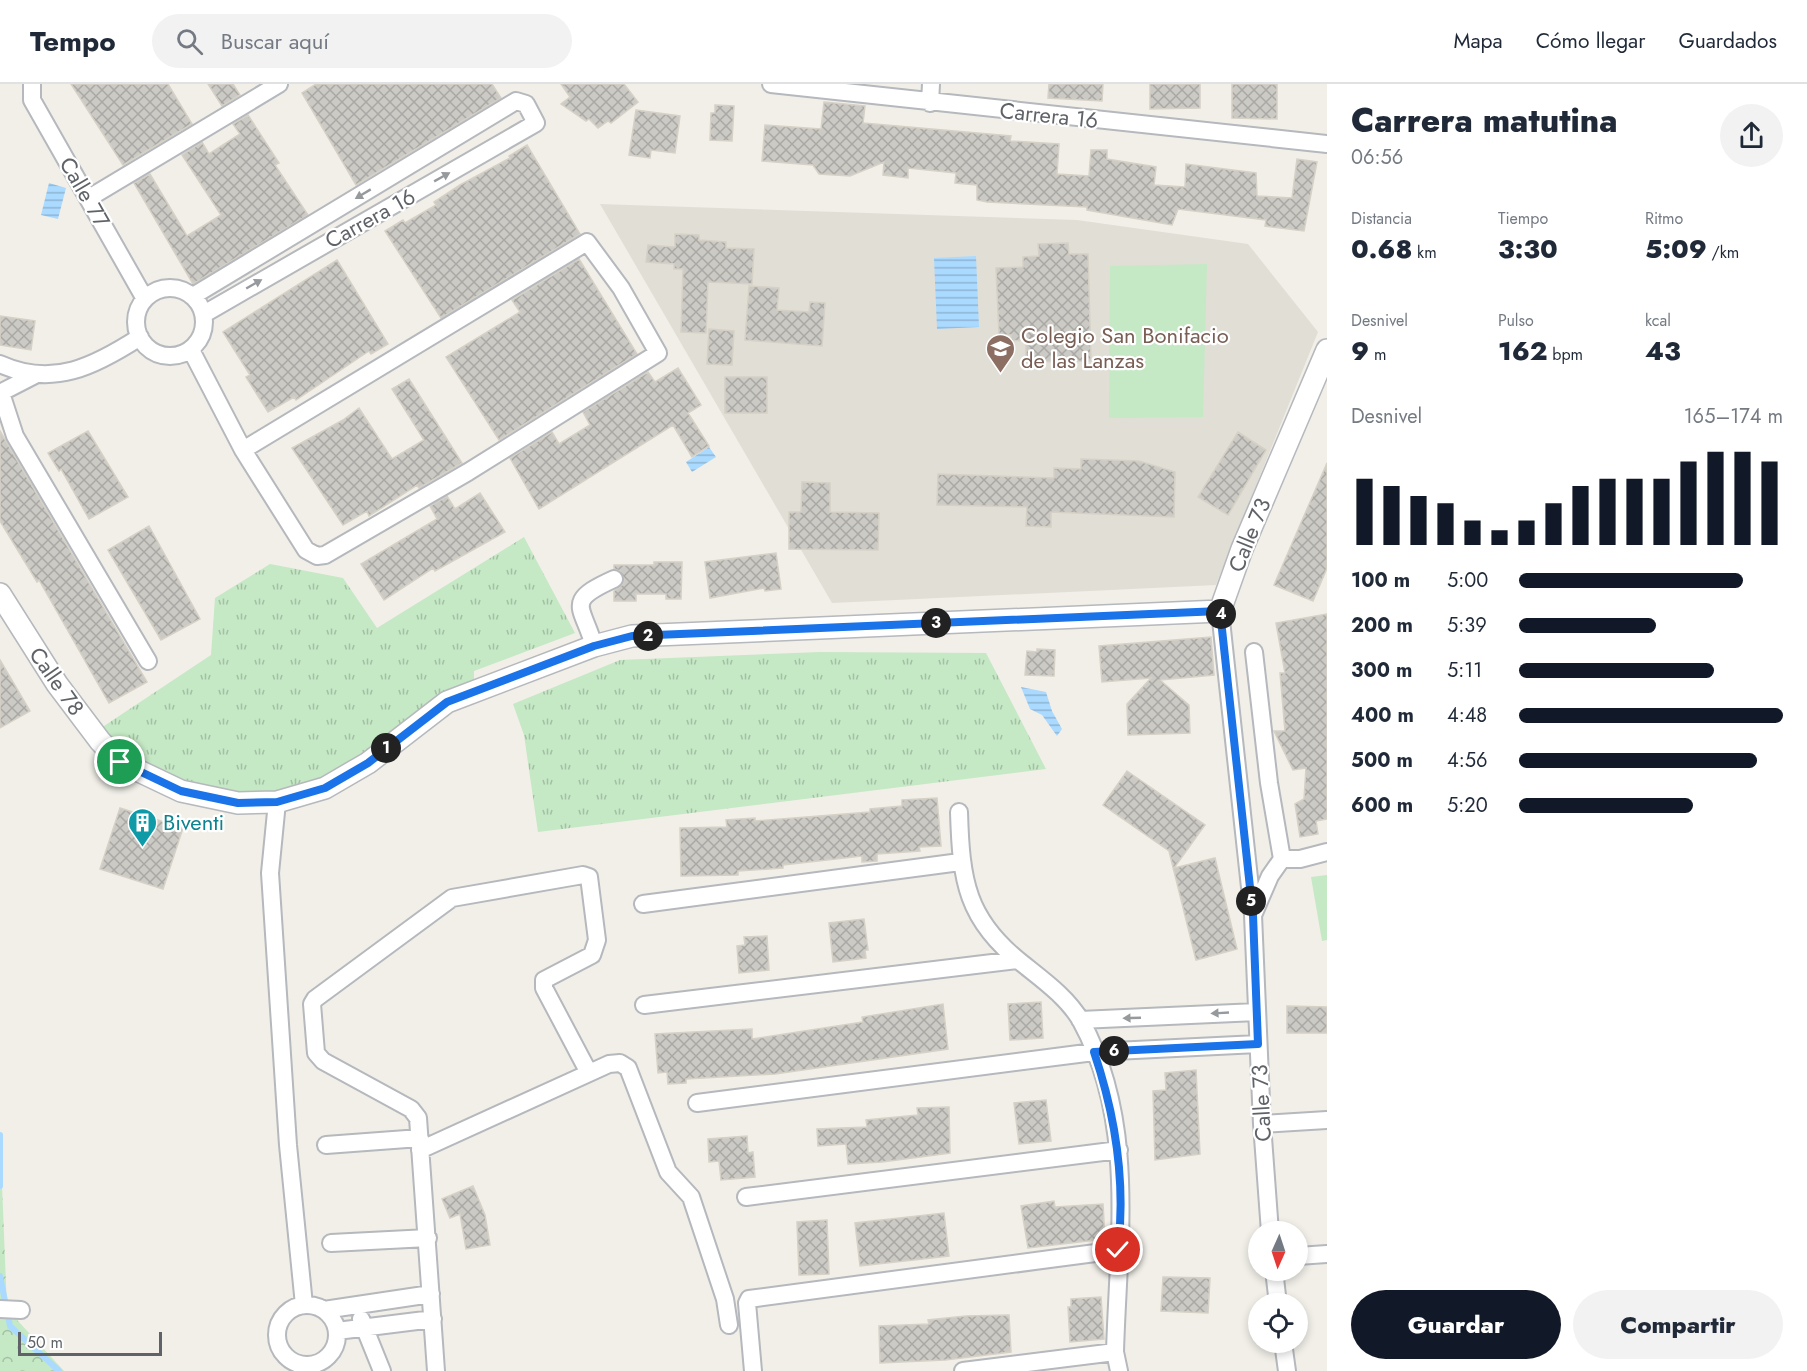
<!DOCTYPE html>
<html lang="es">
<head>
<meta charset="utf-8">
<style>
  :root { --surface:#fff; --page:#f2f2f3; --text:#1f2937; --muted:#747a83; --line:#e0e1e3; --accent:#111827 }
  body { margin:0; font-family:Jost,sans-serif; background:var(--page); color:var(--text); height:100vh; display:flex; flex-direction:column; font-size:22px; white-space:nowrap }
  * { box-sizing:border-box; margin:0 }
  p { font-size:20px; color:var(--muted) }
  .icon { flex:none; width:33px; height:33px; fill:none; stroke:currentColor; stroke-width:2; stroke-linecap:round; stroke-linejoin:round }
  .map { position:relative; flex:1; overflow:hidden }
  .details { display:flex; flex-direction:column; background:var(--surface); width:480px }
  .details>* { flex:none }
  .needle { width:39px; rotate:183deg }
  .controls { position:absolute; left:1248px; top:1137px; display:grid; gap:12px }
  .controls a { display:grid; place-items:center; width:60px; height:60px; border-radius:50%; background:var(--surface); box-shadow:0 3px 9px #0003; font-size:30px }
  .scale { position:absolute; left:18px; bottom:15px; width:144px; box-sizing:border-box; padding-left:6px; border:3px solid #5f6368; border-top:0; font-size:16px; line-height:21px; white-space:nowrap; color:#5f6368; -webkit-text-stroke:4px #fff; paint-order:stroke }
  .pin { position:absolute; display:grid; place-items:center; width:51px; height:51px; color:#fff; margin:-26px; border:3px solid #fff; border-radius:50%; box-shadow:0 2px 6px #0007 }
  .km { position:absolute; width:30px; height:30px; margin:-15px; border-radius:50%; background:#222; color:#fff; font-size:16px; line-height:30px; text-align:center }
  .round { display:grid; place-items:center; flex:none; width:63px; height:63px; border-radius:32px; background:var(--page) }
  .head { display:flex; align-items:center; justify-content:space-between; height:102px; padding:0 24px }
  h1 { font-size:33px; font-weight:800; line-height:45px }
  .figures { display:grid; grid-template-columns:repeat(3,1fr); gap:9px; height:102px; padding:6px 24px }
  .figures div { display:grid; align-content:center }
  .figures b { font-size:26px; font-weight:800 }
  .figures small { font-size:16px; font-weight:400 }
  .figures p { font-size:16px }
  .chart { height:168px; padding:12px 24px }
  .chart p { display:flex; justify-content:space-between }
  .chart svg { width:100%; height:108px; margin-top:6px; stroke:var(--accent); stroke-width:6 }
  .primary-button { display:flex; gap:12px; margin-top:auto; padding:12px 24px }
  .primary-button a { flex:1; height:69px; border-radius:36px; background:var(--accent); color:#fff; font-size:24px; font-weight:800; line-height:69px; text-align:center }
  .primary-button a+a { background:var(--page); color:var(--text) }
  ul { padding:0 24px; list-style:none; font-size:20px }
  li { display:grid; grid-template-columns:96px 72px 1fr; align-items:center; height:45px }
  li i { height:15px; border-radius:8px; background:var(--accent) }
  header { display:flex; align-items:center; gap:36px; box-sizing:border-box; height:84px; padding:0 30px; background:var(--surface); border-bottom:2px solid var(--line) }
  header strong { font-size:28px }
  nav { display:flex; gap:33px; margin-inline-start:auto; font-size:21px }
  .search { width:420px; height:54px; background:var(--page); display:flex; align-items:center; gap:15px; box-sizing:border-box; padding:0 21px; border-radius:33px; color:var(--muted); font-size:22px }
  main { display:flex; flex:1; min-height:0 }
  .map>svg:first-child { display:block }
  .education { fill:#e1ded6 }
  .green { fill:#c5e8c5 }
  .forest { fill:url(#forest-crowns) }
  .park { fill:url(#park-tufts) }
  .water { fill:url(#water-rules) }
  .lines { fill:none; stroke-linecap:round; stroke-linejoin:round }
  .stream { stroke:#aadaff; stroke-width:6 }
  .building { fill:url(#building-cross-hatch); stroke:#d6d1c6; stroke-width:1.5 }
  .minor-casing { stroke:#b5b8bc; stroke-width:20 }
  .tertiary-casing { stroke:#b5b8bc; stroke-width:24 }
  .minor { stroke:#fff; stroke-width:16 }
  .tertiary { stroke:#fff; stroke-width:21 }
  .oneway { fill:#979a9d }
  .route-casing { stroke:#fff; stroke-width:12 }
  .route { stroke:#1a73e8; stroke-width:8 }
  .labels { text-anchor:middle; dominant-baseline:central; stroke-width:4.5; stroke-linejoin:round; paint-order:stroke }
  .street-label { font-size:22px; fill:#5f6368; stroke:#fff }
  .education-label { font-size:22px; fill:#785e54; stroke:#fff; text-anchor:start }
  .culture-label { font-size:22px; fill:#0d838f; stroke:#fff; text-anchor:start }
</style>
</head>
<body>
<header>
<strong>Tempo</strong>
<div class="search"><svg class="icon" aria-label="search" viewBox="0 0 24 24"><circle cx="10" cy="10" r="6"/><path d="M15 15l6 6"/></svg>Buscar aquí</div>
<nav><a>Mapa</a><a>Cómo llegar</a><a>Guardados</a></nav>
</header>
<main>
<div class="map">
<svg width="1327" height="1287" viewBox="0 0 1327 1287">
  <defs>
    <pattern id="forest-crowns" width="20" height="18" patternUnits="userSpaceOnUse" patternTransform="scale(1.5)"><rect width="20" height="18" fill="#c5e8c5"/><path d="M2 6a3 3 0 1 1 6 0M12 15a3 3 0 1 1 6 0" fill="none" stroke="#a3c0a4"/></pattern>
    <pattern id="park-tufts" width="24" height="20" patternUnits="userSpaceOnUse" patternTransform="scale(1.5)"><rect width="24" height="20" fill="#c5e8c5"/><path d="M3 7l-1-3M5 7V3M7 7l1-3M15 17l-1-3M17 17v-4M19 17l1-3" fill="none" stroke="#a3c0a4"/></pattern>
    <pattern id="water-rules" width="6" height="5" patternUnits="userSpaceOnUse" patternTransform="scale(1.5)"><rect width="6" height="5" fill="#aadaff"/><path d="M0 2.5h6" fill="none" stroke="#8eb4d2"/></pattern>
    <pattern id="building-cross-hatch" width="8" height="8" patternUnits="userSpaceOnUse" patternTransform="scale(1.5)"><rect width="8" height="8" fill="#cccac5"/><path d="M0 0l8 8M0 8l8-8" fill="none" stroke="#a9a8a4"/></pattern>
  </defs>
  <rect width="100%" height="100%" fill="#f1efe8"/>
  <!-- education -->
  <path class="education" d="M 600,120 L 1077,136 L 1248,160 L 1318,248 L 1216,501 L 832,519 Z"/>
  <!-- green -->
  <path class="green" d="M 1207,180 L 1203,333 L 1109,334 L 1110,182 Z
    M 1327,791 L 1327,856 L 1322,857 L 1311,793 Z"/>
  <!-- forest -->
  <path class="forest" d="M 0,1051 L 7,1225 L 64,1287 L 0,1287 Z"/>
  <!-- park -->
  <path class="park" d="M 524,453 L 575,549 L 474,587 L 474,601 C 425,633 373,676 319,699 C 255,727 181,708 124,670 C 115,664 106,654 98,646 L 211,571 L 215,514 L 270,480 L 343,494 L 377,544 Z
    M 820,568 L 986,569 L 1046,685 L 538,748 L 524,651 L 513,620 L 620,576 Z"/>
  <!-- water -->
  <path class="water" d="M 49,99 L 66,104 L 58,135 L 41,131 Z
    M 976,172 L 979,243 L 937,245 L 934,174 Z
    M 709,363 L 716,373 L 692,388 L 686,378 Z
    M 1021,603 L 1046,608 L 1052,627 L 1062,645 L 1057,652 L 1042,631 L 1030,625 Z"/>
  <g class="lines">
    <!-- stream -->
    <path class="stream" d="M 0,1051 L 0,1102
      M 0,1192 L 10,1242 L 59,1287"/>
  </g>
  <!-- building -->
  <path class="building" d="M 71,0 L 168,0 L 192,40 L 123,81 Z
    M 208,0 L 233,0 L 240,11 L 222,22 Z
    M 316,0 L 492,0 L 501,14 L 356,101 L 302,9 Z
    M 561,0 L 624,0 L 638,18 L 611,39 L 608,37 L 598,44 L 589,35 L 586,37 L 561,20 L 570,13 Z
    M 1049,0 L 1103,0 L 1102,17 L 1048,14 Z
    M 1150,0 L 1200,0 L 1200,24 L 1150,25 Z
    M 1232,0 L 1277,0 L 1277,35 L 1232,34 Z
    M 824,18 L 865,22 L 863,39 L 1011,52 L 1010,57 L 1059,60 L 1057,90 L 1089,92 L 1091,66 L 1107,66 L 1107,75 L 1156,83 L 1154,101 L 1185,103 L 1186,80 L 1256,89 L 1257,112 L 1292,114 L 1297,75 L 1317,78 L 1304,147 L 1265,142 L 1266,136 L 1178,125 L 1172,141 L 1087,126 L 1087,123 L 987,118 L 977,116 L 977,101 L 955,99 L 956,89 L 908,84 L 908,94 L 883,91 L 884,78 L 850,92 L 819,90 L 813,81 L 762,77 L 765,41 L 821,45 Z
    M 715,21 L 734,22 L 732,57 L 710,56 L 711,29 L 715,29 Z
    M 636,26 L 680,32 L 675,69 L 651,66 L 650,74 L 629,71 Z
    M 248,31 L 279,79 L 275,81 L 308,131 L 193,200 L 134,99 L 150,90 L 187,152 L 221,131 L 182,71 L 202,58 L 209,70 L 240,50 L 233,40 Z
    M 527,61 L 580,150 L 441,234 L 385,147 L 403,136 L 405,139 L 436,121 L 434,118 L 460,101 L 510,74 L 509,72 Z
    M 675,150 L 699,151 L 699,156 L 726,158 L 726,164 L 754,165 L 752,200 L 708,198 L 706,249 L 681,248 L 683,185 L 674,185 L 674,180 L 646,178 L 648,161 L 675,163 Z
    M 1068,159 L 1069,170 L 1088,170 L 1091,277 L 1026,278 L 1026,256 L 1011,257 L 1011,251 L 999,251 L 996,184 L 1023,183 L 1023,173 L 1039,172 L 1038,160 Z
    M 579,175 L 637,270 L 499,356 L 446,273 L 520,228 L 512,216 Z
    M 337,176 L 388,260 L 371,270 L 369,267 L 296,316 L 294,313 L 268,328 L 246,293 L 250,291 L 223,248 Z
    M 749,202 L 779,204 L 777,226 L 809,228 L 810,218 L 825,219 L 822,262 L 745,256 Z
    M 0,232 L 35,237 L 31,266 L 0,261 Z
    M 709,245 L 734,247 L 732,281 L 707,280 Z
    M 678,284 L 701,321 L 688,329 L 709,362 L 692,373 L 673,341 L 539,425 L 510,374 L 552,348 L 559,360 L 590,341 L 583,328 L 648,288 L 655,298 Z
    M 725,293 L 767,293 L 767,329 L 725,329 Z
    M 409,295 L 462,379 L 419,404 L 417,401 L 369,432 L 367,427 L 343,441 L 292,364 L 343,336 L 359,324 L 392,375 L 424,356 L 392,305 Z
    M 0,347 L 147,598 L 109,619 L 39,496 L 37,498 L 0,437 Z
    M 88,347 L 128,413 L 89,435 L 61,385 L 59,387 L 48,369 Z
    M 1238,348 L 1266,366 L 1228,431 L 1198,413 Z
    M 1081,375 L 1139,377 L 1175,388 L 1174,433 L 1051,428 L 1051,443 L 1026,442 L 1027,423 L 937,421 L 938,390 L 1054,394 L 1054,384 L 1081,385 Z
    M 1327,379 L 1327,484 L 1313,517 L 1274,501 Z
    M 802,398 L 830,399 L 830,428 L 879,429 L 878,466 L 789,465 L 789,428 L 801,428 Z
    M 480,409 L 505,448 L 435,487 L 433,484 L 384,516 L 361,480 L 437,435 L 430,422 L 447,412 L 455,425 Z
    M 149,442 L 200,535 L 161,556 L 108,466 Z
    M 776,469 L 781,505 L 765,507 L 764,504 L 710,514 L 705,478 Z
    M 654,478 L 682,478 L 681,515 L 666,515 L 666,510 L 636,510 L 636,517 L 614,517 L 614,507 L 622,501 L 624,495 L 620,487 L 614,485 L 614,481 L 654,481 Z
    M 1327,530 L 1327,735 L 1316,737 L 1318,750 L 1300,753 L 1295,720 L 1304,715 L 1306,684 L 1293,686 L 1274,647 L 1285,647 L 1280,589 L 1285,589 L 1276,539 Z
    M 1211,553 L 1214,591 L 1160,596 L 1189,621 L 1190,649 L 1128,651 L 1127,620 L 1151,594 L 1102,598 L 1099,562 Z
    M 1037,565 L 1055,566 L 1054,592 L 1025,591 L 1027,567 L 1037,568 Z
    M 0,576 L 30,627 L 0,644 Z
    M 1127,687 L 1205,741 L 1174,784 L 1215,774 L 1237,865 L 1196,876 L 1169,767 L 1103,721 Z
    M 937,714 L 941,762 L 919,763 L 920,767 L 877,770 L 877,777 L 862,778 L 862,772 L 783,781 L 783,784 L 738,787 L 738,791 L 681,792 L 680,744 L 727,743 L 726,736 L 755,734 L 755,737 L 870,728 L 870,725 L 902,722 L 902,716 Z
    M 120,724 L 183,744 L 163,805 L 100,785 Z
    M 864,835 L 868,866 L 865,866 L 866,874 L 833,878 L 829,839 Z
    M 767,852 L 769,886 L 739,889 L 737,862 L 745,861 L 744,853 Z
    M 1041,918 L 1043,954 L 1010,956 L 1008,920 Z
    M 943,920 L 948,965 L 775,990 L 686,995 L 686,999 L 668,1000 L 667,988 L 658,989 L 655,950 L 752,945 L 752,955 L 863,938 L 862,933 Z
    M 1287,922 L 1327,923 L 1327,949 L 1287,949 Z
    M 1196,986 L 1200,1070 L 1155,1076 L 1153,1007 L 1166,1006 L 1165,989 Z
    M 1046,1016 L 1051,1057 L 1019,1060 L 1014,1019 Z
    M 949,1023 L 950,1069 L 882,1078 L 848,1080 L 846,1060 L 818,1062 L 817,1045 L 867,1043 L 866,1036 L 918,1031 L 917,1024 Z
    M 747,1052 L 748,1069 L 753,1068 L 755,1093 L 721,1096 L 719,1077 L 709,1078 L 708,1055 Z
    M 473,1102 L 485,1131 L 490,1161 L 466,1165 L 460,1130 L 450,1134 L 442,1115 Z
    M 1054,1117 L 1055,1123 L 1103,1120 L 1105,1155 L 1028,1164 L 1021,1122 Z
    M 944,1129 L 949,1172 L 860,1182 L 855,1139 Z
    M 827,1136 L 829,1190 L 799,1191 L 797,1138 Z
    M 1163,1193 L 1210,1194 L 1208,1229 L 1161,1227 Z
    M 1101,1213 L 1104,1255 L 1070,1258 L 1068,1223 L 1071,1223 L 1071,1215 Z
    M 1009,1231 L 1011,1268 L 945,1276 L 880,1279 L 879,1242 L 929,1240 L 928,1236 L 966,1232 Z"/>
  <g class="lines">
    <defs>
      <path id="minor" d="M 32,0 L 32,16 L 145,215
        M 771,0 L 1327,60
        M 930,19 L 931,0
        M 89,114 L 279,0
        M136 238a34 34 0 1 1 68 0a34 34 0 1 1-68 0Z
        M 193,212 L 516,17 L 526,20 L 536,39 L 204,230
        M 191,266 L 243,366 L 306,466 L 317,472 L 325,471 L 468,388 L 658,269 L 621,204 L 587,158 L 243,366
        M 0,280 C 53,304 95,282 140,253
        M 0,309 L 35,291
        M 1,309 L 15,352 L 148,577
        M 1220,527 L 1253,831 L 1262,1040 L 1270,1148
        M 594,562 C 583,522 563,518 614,495
        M 1254,568 L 1269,699 L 1282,775
        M 277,718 L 270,789 L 288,1061 L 304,1221
        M 959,728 C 961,796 966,836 1023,880 C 1043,896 1068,914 1081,937 C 1137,1039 1118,1158 1115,1268 L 1119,1287
        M 643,820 L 960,778
        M 1254,829 L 1270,792 L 1282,775 L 1300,775 L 1327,768
        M 644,921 L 1017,876
        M 1080,936 L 1257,928
        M 697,1019 L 1094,968 L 1258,960
        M 1262,1040 L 1327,1036
        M 326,1061 L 420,1054
        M 420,1066 L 609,980 L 620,979 L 628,984 L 668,1088 L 691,1113 L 725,1215 L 729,1241
        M 746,1113 L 1119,1066
        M 331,1159 L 428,1154
        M 1298,1172 L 1327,1170
        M 1274,1186 L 1278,1220
        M277 1251a30 30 0 1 1 60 0a30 30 0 1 1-60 0Z
        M 0,1225 L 21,1226
        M 324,1226 L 431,1210
        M 361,1235 L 382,1287
        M 337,1247 L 433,1235
        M 1283,1258 L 1287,1287
        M 436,1287 L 418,1034 L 411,1025 L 323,977 L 316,969 L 312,920 L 315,915 L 452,814 L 583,791 L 589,793 L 597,856 L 592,871 L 544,896 L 544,904 L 589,989
        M 753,1287 L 747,1219 L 749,1215 L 1118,1166
        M 963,1287 L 1115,1268"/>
      <path id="tertiary" d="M 0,510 L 57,600 L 100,657 L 120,678 L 181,707 L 238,719 L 277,718 L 325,704 L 368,679 L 447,618 L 594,562 L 632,552 L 1220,527 L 1242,465 L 1327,266"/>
    </defs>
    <!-- minor casing -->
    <use href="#minor" class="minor-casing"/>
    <!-- tertiary casing -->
    <use href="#tertiary" class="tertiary-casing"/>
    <!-- minor -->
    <use href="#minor" class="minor"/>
    <!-- tertiary -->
    <use href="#tertiary" class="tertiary"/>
  </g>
  <!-- one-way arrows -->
  <defs><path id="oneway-solid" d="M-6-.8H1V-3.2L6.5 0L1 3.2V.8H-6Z" transform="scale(1.5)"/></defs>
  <g class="oneway">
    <use href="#oneway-solid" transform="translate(442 93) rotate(-29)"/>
    <use href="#oneway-solid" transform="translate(363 110) rotate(149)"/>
    <use href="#oneway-solid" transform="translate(254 200) rotate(-30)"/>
    <use href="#oneway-solid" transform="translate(1220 929) rotate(177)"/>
    <use href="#oneway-solid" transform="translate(1132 934) rotate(178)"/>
  </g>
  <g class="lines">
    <defs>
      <path id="route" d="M 120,678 L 181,707 L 238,719 L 277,718 L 325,704 L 368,679 L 447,618 L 594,562 L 632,552 L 1220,527 L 1253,831 L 1258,960 L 1094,968 C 1116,1033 1126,1097 1118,1166"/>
    </defs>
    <!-- route casing -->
    <use href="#route" class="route-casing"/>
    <!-- route -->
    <use href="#route" class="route"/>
  </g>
  <!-- icons -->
  <defs>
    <symbol id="school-pin" viewBox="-11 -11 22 30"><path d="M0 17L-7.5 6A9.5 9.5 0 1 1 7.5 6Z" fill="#8d6e63" stroke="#fff"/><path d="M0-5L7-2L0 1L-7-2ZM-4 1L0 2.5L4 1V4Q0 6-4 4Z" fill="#fff"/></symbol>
    <symbol id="building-pin" viewBox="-11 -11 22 30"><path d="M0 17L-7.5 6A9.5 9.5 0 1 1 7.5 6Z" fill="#0f9aa8" stroke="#fff"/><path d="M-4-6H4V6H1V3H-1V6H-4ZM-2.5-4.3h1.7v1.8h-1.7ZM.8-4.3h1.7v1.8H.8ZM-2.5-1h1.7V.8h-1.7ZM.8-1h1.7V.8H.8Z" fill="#fff"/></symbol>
  </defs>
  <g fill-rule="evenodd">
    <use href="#school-pin" x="984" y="248" width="33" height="45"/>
    <use href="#building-pin" x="126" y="722" width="33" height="45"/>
  </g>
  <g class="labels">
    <!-- street labels -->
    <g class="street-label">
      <text transform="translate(1049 31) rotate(6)">Carrera 16</text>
      <text transform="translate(85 108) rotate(60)">Calle 77</text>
      <text transform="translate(370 134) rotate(-29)">Carrera 16</text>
      <text transform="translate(1249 451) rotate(-68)">Calle 73</text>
      <text transform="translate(57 597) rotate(55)">Calle 78</text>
      <text transform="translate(1261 1019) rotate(-93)">Calle 73</text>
    </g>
    <!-- education labels -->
    <g class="education-label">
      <text x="1021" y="251">Colegio San Bonifacio<tspan x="1021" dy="25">de las Lanzas</tspan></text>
    </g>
    <!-- culture labels -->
    <g class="culture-label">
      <text x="163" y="738">Biventi</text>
    </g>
  </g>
</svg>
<div class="controls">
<a><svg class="needle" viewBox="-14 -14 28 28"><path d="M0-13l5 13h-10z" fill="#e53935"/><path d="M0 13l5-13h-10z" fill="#747a83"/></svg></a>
<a><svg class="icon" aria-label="locate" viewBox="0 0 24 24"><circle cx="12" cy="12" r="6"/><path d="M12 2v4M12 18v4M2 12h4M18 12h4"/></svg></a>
</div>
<div class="scale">50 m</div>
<div class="pin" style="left:120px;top:678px;background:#1e9e55"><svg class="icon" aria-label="arrive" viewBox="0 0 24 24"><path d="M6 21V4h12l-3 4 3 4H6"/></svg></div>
<div class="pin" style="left:1118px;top:1166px;background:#d93025"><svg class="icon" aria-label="check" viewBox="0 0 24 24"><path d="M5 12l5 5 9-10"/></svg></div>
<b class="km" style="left:386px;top:664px">1</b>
<b class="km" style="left:648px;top:552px">2</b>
<b class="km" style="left:936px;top:539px">3</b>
<b class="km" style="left:1221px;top:530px">4</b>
<b class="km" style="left:1251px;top:817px">5</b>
<b class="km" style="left:1114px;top:967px">6</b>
</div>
<section class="details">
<div class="head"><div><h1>Carrera matutina</h1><p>06:56</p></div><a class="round"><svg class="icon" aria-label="share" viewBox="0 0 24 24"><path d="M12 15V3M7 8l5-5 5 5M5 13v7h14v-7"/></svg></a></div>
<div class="figures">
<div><p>Distancia</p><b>0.68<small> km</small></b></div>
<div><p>Tiempo</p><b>3:30</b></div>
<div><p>Ritmo</p><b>5:09<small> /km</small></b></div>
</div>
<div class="figures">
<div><p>Desnivel</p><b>9<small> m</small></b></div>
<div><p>Pulso</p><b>162<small> bpm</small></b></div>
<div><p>kcal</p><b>43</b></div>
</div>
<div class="chart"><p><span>Desnivel</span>165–174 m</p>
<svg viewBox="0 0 160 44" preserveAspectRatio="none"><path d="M5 44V17M15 44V20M25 44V24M35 44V27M45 44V34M55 44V38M65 44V34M75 44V27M85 44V20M95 44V17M105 44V17M115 44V17M125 44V10M135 44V6M145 44V6M155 44V10"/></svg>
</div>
<ul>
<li><b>100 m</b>5:00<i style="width:85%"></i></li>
<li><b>200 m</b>5:39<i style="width:52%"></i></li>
<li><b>300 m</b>5:11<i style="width:74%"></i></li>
<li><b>400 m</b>4:48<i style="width:100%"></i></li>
<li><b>500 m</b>4:56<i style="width:90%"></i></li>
<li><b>600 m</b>5:20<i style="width:66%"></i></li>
</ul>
<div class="primary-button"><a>Guardar</a><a>Compartir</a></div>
</section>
</main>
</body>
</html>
